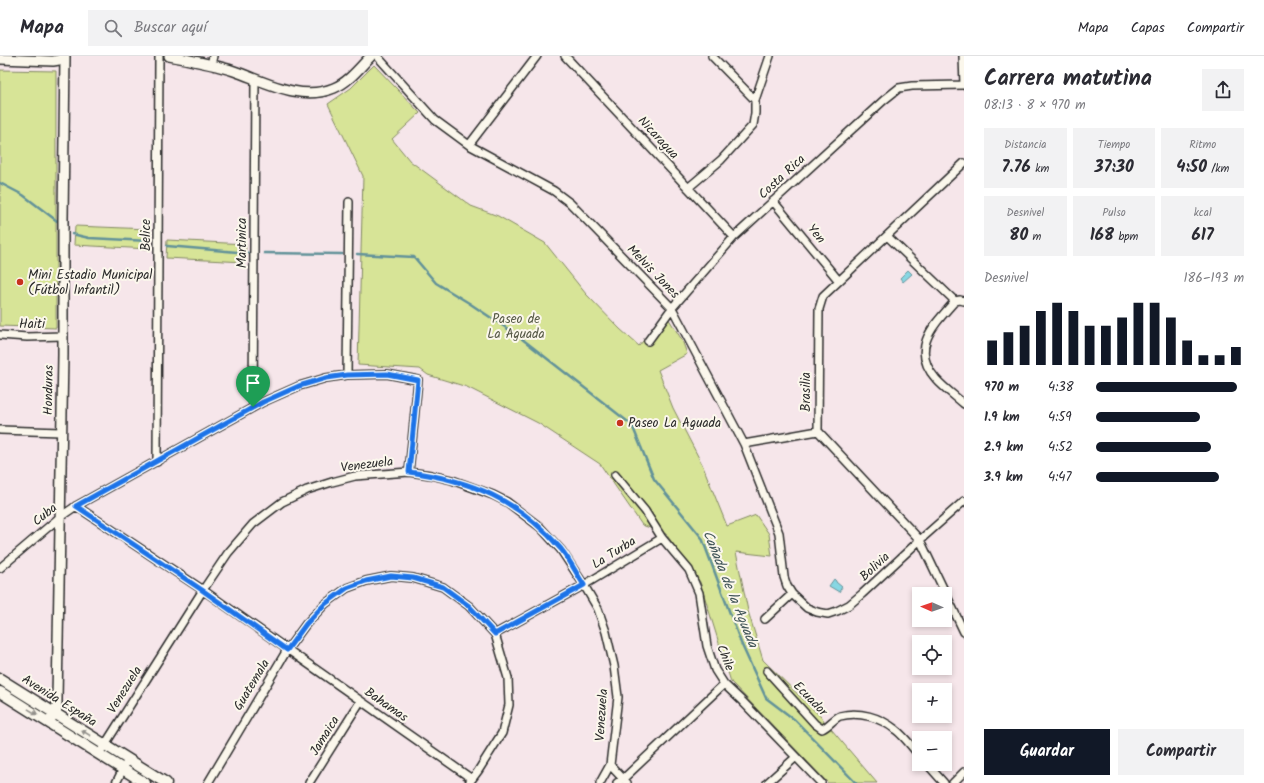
<!DOCTYPE html>
<html lang="es">
<head>
<meta charset="utf-8">
<style>
  :root { --surface:#fff; --page:#f2f2f3; --text:#2b2b33; --muted:#7c7c81; --line:#e1e1e2; --accent:#111827 }
  body { margin:0; font-family:Kalam,sans-serif; background:var(--page); color:var(--text); height:100vh; display:flex; flex-direction:column; font-size:15px; white-space:nowrap }
  * { box-sizing:border-box; margin:0 }
  p { font-size:13px; color:var(--muted) }
  .icon { flex:none; width:22px; height:22px; fill:none; stroke:currentColor; stroke-width:2; stroke-linecap:round; stroke-linejoin:round }
  .map { position:relative; flex:1; overflow:hidden }
  .panel { display:flex; flex-direction:column; background:var(--surface); width:300px }
  .panel>* { flex:none }
  .needle { width:26px; rotate:272deg }
  .fabs { position:absolute; left:912px; top:531px; display:grid; gap:8px }
  .fabs a { display:grid; place-items:center; width:40px; height:40px; border-radius:0px; background:var(--surface); box-shadow:0 2px 6px #0003; font-size:20px }
  .pin { position:absolute; display:grid; place-items:center; width:34px; height:34px; color:#fff; margin:-41px -17px; border-radius:50% 50% 50% 0; rotate:-45deg; box-shadow:0 0 4px #0007 }
  .pin .icon { rotate:45deg }
  .round { display:grid; place-items:center; flex:none; width:42px; height:42px; border-radius:0px; background:var(--page) }
  .overview { display:flex; align-items:center; justify-content:space-between; height:68px; padding:0 20px }
  h1 { font-size:22px; font-weight:700; line-height:30px }
  .figures { display:grid; grid-template-columns:repeat(3,1fr); gap:6px; height:68px; padding:4px 20px }
  .figures div { display:grid; align-content:center; border-radius:0px; background:var(--page); text-align:center }
  .figures b { font-size:17px; font-weight:700 }
  .figures small { font-size:11px; font-weight:400 }
  .figures p { font-size:11px }
  .chart { height:112px; padding:8px 20px }
  .chart p { display:flex; justify-content:space-between }
  .chart svg { width:100%; height:72px; margin-top:4px; stroke:var(--accent); stroke-width:6 }
  .button { display:flex; gap:8px; margin-top:auto; padding:8px 20px }
  .button a { flex:1; height:46px; border-radius:0px; background:var(--accent); color:#fff; font-size:16px; font-weight:700; line-height:46px; text-align:center }
  .button a+a { background:var(--page); color:var(--text) }
  ul { padding:0 20px; list-style:none; font-size:13px }
  li { display:grid; grid-template-columns:64px 48px 1fr; align-items:center; height:30px }
  li i { height:10px; border-radius:5px; background:var(--accent) }
  header { display:flex; align-items:center; gap:24px; box-sizing:border-box; height:56px; padding:0 20px; background:var(--surface); border-bottom:1px solid var(--line) }
  header strong { font-size:19px }
  nav { display:flex; gap:22px; margin-inline-start:auto; font-size:14px }
  .search { width:280px; height:36px; background:var(--page); display:flex; align-items:center; gap:10px; box-sizing:border-box; padding:0 14px; border-radius:0px; color:var(--muted); font-size:15px }
  main { display:flex; flex:1; min-height:0 }
  .map>svg:first-child { display:block }
  .green { fill:#d7e497; stroke:#818861 }
  .water { fill:#87d7e3; stroke:#629299 }
  .lines { fill:none; stroke-linecap:round; stroke-linejoin:round }
  .stream { stroke:#629299; stroke-width:2.5 }
  .minor-casing { stroke:#2b2b2b; stroke-width:10 }
  .tertiary-casing { stroke:#2b2b2b; stroke-width:12 }
  .secondary-casing { stroke:#2b2b2b; stroke-width:13 }
  .minor { stroke:#fbf7ec; stroke-width:7 }
  .tertiary { stroke:#fbf7ec; stroke-width:9 }
  .secondary { stroke:#fbf7ec; stroke-width:10 }
  .oneway { fill:#93918c }
  .route-casing { stroke:#fff; stroke-width:8 }
  .route { stroke:#1a73e8; stroke-width:5 }
  .poi-dot { fill:#c8321e; stroke:#fbf7ec; stroke-width:1.5 }
  .labels { text-anchor:middle; dominant-baseline:central; stroke-width:4; stroke-linejoin:round; paint-order:stroke }
  .street-label { font-size:13px; fill:#2b2b2b; stroke:#fbf7ec }
  .poi-label { font-size:13px; fill:#2b2b2b; stroke:#fbf7ec; text-anchor:start }
  .park-label { font-size:13px; fill:#565946; stroke:#fbf7ec }
  .water-label { font-size:14px; font-style:italic; fill:#425659; stroke:#fbf7ec }
</style>
</head>
<body>
<header>
<strong>Mapa</strong>
<div class="search"><svg class="icon" aria-label="search" viewBox="0 0 24 24"><circle cx="10" cy="10" r="6"/><path d="M15 15l6 6"/></svg>Buscar aquí</div>
<nav><a>Mapa</a><a>Capas</a><a>Compartir</a></nav>
</header>
<main>
<div class="map">
<svg width="964" height="727" viewBox="0 0 964 727">
  <rect width="100%" height="100%" fill="#f6e6ea"/>
  <filter id="ink" filterUnits="userSpaceOnUse"><feTurbulence type="fractalNoise" baseFrequency=".025" numOctaves="2"/><feDisplacementMap in="SourceGraphic" scale="8" xChannelSelector="R" yChannelSelector="G"/><feConvolveMatrix kernelMatrix="1 2 1 2 8 2 1 2 1" color-interpolation-filters="sRGB"/></filter>
  <g filter="url(#ink)">
    <!-- green -->
    <path class="green" d="M 374,9 L 420,57 L 392,83 L 410,105 L 471,150 L 498,160 L 545,187 L 586,238 L 620,273 L 639,290 L 665,257 L 682,284 L 687,298 L 658,314 L 673,352 L 702,408 L 727,470 L 756,459 L 769,478 L 772,500 L 736,496 L 748,555 L 763,604 L 820,660 L 877,727 L 828,727 L 731,626 L 700,526 L 666,478 L 642,469 L 600,408 L 538,367 L 467,331 L 428,319 L 420,313 L 358,309 L 363,120 L 328,48 L 351,32 Z
      M 0,14 L 56,15 L 56,272 L 0,270 Z
      M 75,170 L 149,173 L 149,193 L 74,189 Z
      M 167,184 L 246,188 L 245,206 L 166,202 Z"/>
    <!-- water -->
    <path class="water" d="M 908,214 L 912,218 L 903,226 L 900,222 Z
      M 834,523 L 836,525 L 836,526 L 842,531 L 839,536 L 829,530 Z"/>
    <g class="lines">
      <!-- stream -->
      <path class="stream" d="M 0,127 L 23,139 L 57,165
        M 72,178 L 89,182 L 149,185
        M 167,190 L 249,197
        M 264,197 L 342,198
        M 357,198 L 414,201 L 436,227 L 469,247 L 517,279 L 632,369 L 654,423 L 702,482 L 741,587 L 766,642 L 795,664 L 856,727"/>
      <defs>
        <path id="minor" d="M 377,0 L 435,64 L 469,89 L 554,135 L 570,147 L 672,252 L 744,388 L 779,477 L 784,521 L 787,530 L 792,538 L 807,552 L 817,556 L 828,558 L 837,555 L 849,549 L 862,538 L 920,484 L 964,445
          M 565,0 L 734,181
          M 712,0 L 755,44
          M 211,9 L 213,0
          M 469,89 L 537,0
          M 964,107 L 823,240 L 819,253 L 818,375 L 920,484 L 964,576
          M 688,132 L 721,104 L 753,69 L 755,57 L 755,44 L 770,0
          M 773,145 L 839,225
          M 887,180 L 955,245 C 934,269 909,292 936,323 C 944,332 955,340 964,348
          M 955,245 L 960,244 L 964,245
          M 0,279 L 27,281 L 63,280
          M 648,285 L 672,252 L 734,181 L 884,44 L 899,32 L 912,30 L 964,29 L 963,0
          M 347,319 L 349,146
          M 253,351 L 255,23
          M 0,374 L 61,376
          M 744,388 L 818,375
          M 157,406 L 159,0
          M 615,419 L 645,455 L 662,482 L 689,514 L 699,537 L 707,590 L 715,614 L 724,628 L 742,645 L 821,727
          M 76,450 L 203,534 L 472,723
          M 0,512 L 60,461 L 76,450 L 263,346 L 299,330 L 326,322 L 347,319 L 387,318 L 418,324 L 409,416
          M 765,563 L 792,538
          M 495,578 L 584,529 L 662,482
          M 767,615 L 815,668 L 822,673 C 829,670 833,663 840,660 C 859,655 880,661 896,674 C 904,680 912,691 919,699
          M 99,698 L 203,534 L 228,497 L 253,468 L 282,446 L 307,434 L 332,426 L 355,420 L 409,416 L 431,419 L 452,424 L 493,439 L 507,446 L 540,471 L 561,494 L 584,529 L 598,553 L 606,576 L 614,610 L 618,641 L 610,709 L 600,727
          M 927,708 L 944,727
          M 610,709 L 627,727
          M 116,727 L 125,709
          M 208,727 L 287,594 L 306,568 L 325,548 L 347,532 L 366,525 L 391,520 L 413,522 L 443,531 L 469,550 L 495,578 L 508,622 L 509,649 L 502,677 L 478,715 L 469,727
          M 309,727 L 360,646
          M 617,727 L 623,723 L 724,628
          M 767,727 L 796,701
          M 953,727 L 964,716"/>
        <path id="tertiary" d="M 169,0 C 190,4 213,8 234,15 C 266,26 301,46 334,32 C 349,26 360,11 371,0
          M 0,3 L 53,5 L 59,4 L 64,0
          M 51,663 L 57,653 L 57,643 L 63,299 L 63,162 L 65,0"/>
        <path id="secondary" d="M 0,623 L 166,727
          M 0,636 L 145,727"/>
      </defs>
      <!-- minor casing -->
      <use href="#minor" class="minor-casing"/>
      <!-- tertiary casing -->
      <use href="#tertiary" class="tertiary-casing"/>
      <!-- secondary casing -->
      <use href="#secondary" class="secondary-casing"/>
      <!-- minor -->
      <use href="#minor" class="minor"/>
      <!-- tertiary -->
      <use href="#tertiary" class="tertiary"/>
      <!-- secondary -->
      <use href="#secondary" class="secondary"/>
    </g>
    <!-- one-way arrows -->
    <defs><path id="oneway-solid" d="M-6-.8H1V-3.2L6.5 0L1 3.2V.8H-6Z"/></defs>
    <g class="oneway">
      <use href="#oneway-solid" transform="translate(33 656) rotate(31)"/>
      <use href="#oneway-solid" transform="translate(86 677) rotate(-148)"/>
    </g>
  </g>
  <g class="lines" filter="url(#ink)">
    <defs>
      <path id="route" d="M 387,318 L 418,324 L 409,416 C 471,424 519,444 561,493 C 570,504 576,517 584,529 L 495,578 L 469,550 L 443,531 L 413,522 L 391,520 L 366,525 L 347,532 L 325,548 L 306,568 L 287,594 L 202,534 L 76,450 L 263,346 L 299,330 L 326,322 L 347,319 Z"/>
    </defs>
    <!-- route casing -->
    <use href="#route" class="route-casing"/>
    <!-- route -->
    <use href="#route" class="route"/>
  </g>
  <!-- markers -->
  <g class="poi-dot">
    <circle cx="20" cy="226" r="4"/>
    <circle cx="620" cy="367" r="4"/>
  </g>
  <g class="labels">
    <!-- street labels -->
    <g class="street-label">
      <text transform="translate(658 82) rotate(47)">Nicaragua</text>
      <text transform="translate(782 121) rotate(-43)">Costa Rica</text>
      <text transform="translate(816 178) rotate(51)">Yen</text>
      <text transform="translate(146 179) rotate(-90)">Belice</text>
      <text transform="translate(242 187) rotate(-90)">Martinica</text>
      <text transform="translate(653 216) rotate(46)">Melvis Jones</text>
      <text x="32" y="268">Haiti</text>
      <text transform="translate(49 334) rotate(-89)">Honduras</text>
      <text transform="translate(806 336) rotate(-90)">Brasilia</text>
      <text transform="translate(367 409) rotate(-7)">Venezuela</text>
      <text transform="translate(45 459) rotate(-39)">Cuba</text>
      <text transform="translate(614 497) rotate(-32)">La Turba</text>
      <text transform="translate(875 511) rotate(-43)">Bolivia</text>
      <text transform="translate(725 602) rotate(68)">Chile</text>
      <text transform="translate(252 629) rotate(-59)">Guatemala</text>
      <text transform="translate(125 634) rotate(-58)">Venezuela</text>
      <text transform="translate(810 643) rotate(46)">Ecuador</text>
      <text transform="translate(59 645) rotate(32)">Avenida España</text>
      <text transform="translate(386 649) rotate(35)">Bahamas</text>
      <text transform="translate(602 659) rotate(-86)">Venezuela</text>
      <text transform="translate(325 680) rotate(-58)">Jamaica</text>
    </g>
    <!-- poi labels -->
    <g class="poi-label">
      <text x="28" y="219">Mini Estadio Municipal<tspan x="28" dy="15">(Fútbol Infantil)</tspan></text>
      <text x="628" y="367">Paseo La Aguada</text>
    </g>
    <!-- park labels -->
    <g class="park-label">
      <text x="516" y="263">Paseo de<tspan x="516" dy="15">La Aguada</tspan></text>
    </g>
    <!-- water labels -->
    <g class="water-label">
      <text transform="translate(730 533) rotate(68)">Cañada de la Aguada</text>
    </g>
  </g>
</svg>
<div class="fabs">
<a><svg class="needle" viewBox="-14 -14 28 28"><path d="M0-13l5 13h-10z" fill="#e53935"/><path d="M0 13l5-13h-10z" fill="#7c7c81"/></svg></a>
<a><svg class="icon" aria-label="locate" viewBox="0 0 24 24"><circle cx="12" cy="12" r="6"/><path d="M12 2v4M12 18v4M2 12h4M18 12h4"/></svg></a>
<a>+</a>
<a>−</a>
</div>
<div class="pin" style="left:253px;top:351px;background:#1e9e55"><svg class="icon" aria-label="arrive" viewBox="0 0 24 24"><path d="M6 21V4h12l-3 4 3 4H6"/></svg></div>
</div>
<section class="panel">
<div class="overview"><div><h1>Carrera matutina</h1><p>08:13 · 8 × 970 m</p></div><a class="round"><svg class="icon" aria-label="share" viewBox="0 0 24 24"><path d="M12 15V3M7 8l5-5 5 5M5 13v7h14v-7"/></svg></a></div>
<div class="figures">
<div><p>Distancia</p><b>7.76<small> km</small></b></div>
<div><p>Tiempo</p><b>37:30</b></div>
<div><p>Ritmo</p><b>4:50<small> /km</small></b></div>
</div>
<div class="figures">
<div><p>Desnivel</p><b>80<small> m</small></b></div>
<div><p>Pulso</p><b>168<small> bpm</small></b></div>
<div><p>kcal</p><b>617</b></div>
</div>
<div class="chart"><p><span>Desnivel</span>186–193 m</p>
<svg viewBox="0 0 160 44" preserveAspectRatio="none"><path d="M5 44V29M15 44V24M25 44V20M35 44V11M45 44V6M55 44V11M65 44V20M75 44V20M85 44V15M95 44V6M105 44V6M115 44V15M125 44V29M135 44V38M145 44V38M155 44V33"/></svg>
</div>
<ul>
<li><b>970 m</b>4:38<i style="width:95%"></i></li>
<li><b>1.9 km</b>4:59<i style="width:70%"></i></li>
<li><b>2.9 km</b>4:52<i style="width:78%"></i></li>
<li><b>3.9 km</b>4:47<i style="width:83%"></i></li>
</ul>
<div class="button"><a>Guardar</a><a>Compartir</a></div>
</section>
</main>
</body>
</html>
